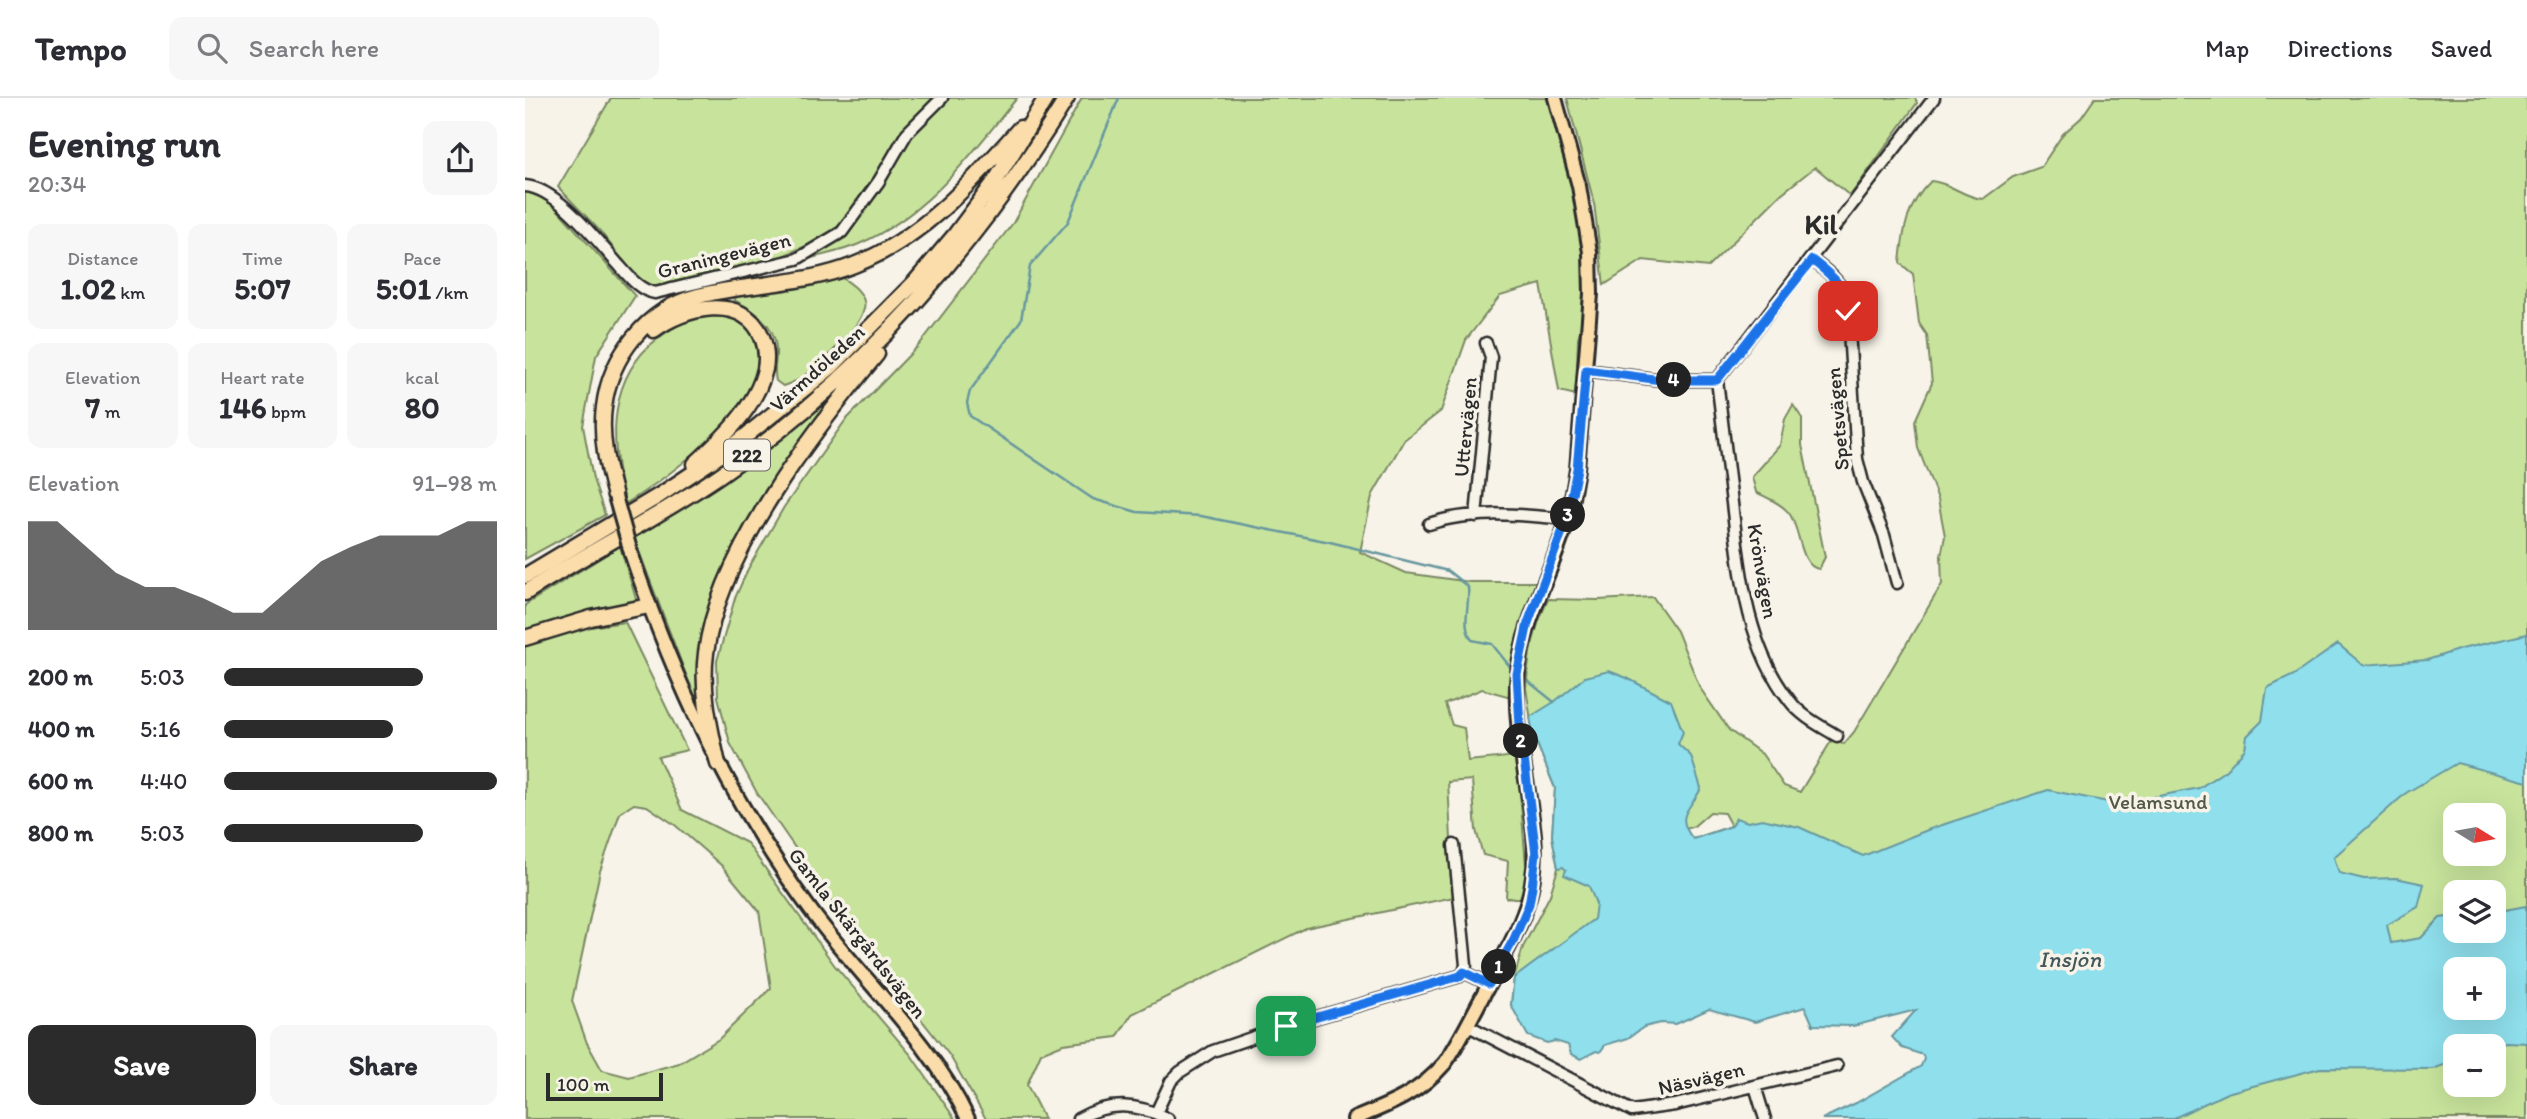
<!DOCTYPE html>
<html lang="en">
<head>
<meta charset="utf-8">
<style>
  :root { --surface:#fff; --page:#f7f7f7; --text:#2b2b33; --muted:#7c7c81; --line:#e1e1e2; --accent:#2b2b2b }
  body { margin:0; font-family:Itim,sans-serif; background:var(--page); color:var(--text); height:100vh; display:flex; flex-direction:column; font-size:26px; white-space:nowrap }
  * { box-sizing:border-box; margin:0 }
  p { font-size:23px; color:var(--muted) }
  .icon { flex:none; width:38px; height:38px; fill:none; stroke:currentColor; stroke-width:2; stroke-linecap:round; stroke-linejoin:round }
  .map { position:relative; flex:1; overflow:hidden }
  .panel { display:flex; flex-direction:column; background:var(--surface); width:525px }
  .panel>* { flex:none }
  .needle { width:46px; rotate:101deg }
  .buttons { position:absolute; left:1918px; top:705px; display:grid; gap:14px }
  .buttons a { display:grid; place-items:center; width:63px; height:63px; border-radius:14px; background:var(--surface); box-shadow:0 7px 28px #0002; font-size:35px }
  .scale { position:absolute; left:21px; bottom:18px; width:117px; box-sizing:border-box; padding-left:7px; border:4px solid #2b2b2b; border-top:0; font-size:19px; line-height:24px; white-space:nowrap; color:#2b2b2b; -webkit-text-stroke:5px #f7f3e8; paint-order:stroke }
  .pin { position:absolute; display:grid; place-items:center; width:60px; height:60px; color:#fff; margin:-30px; border-radius:14px; box-shadow:0 4px 10px #0006 }
  .km { position:absolute; width:35px; height:35px; margin:-18px; border-radius:50%; background:#222; color:#fff; font-size:19px; line-height:35px; text-align:center }
  .round { display:grid; place-items:center; flex:none; width:74px; height:74px; border-radius:14px; background:var(--page) }
  .head { display:flex; align-items:center; justify-content:space-between; height:119px; padding:0 28px }
  h1 { font-size:38px; font-weight:700; line-height:52px }
  .metrics { display:grid; grid-template-columns:repeat(3,1fr); gap:10px; height:119px; padding:7px 28px }
  .metrics div { display:grid; align-content:center; border-radius:14px; background:var(--page); text-align:center }
  .metrics b { font-size:30px; font-weight:700 }
  .metrics small { font-size:19px; font-weight:400 }
  .metrics p { font-size:19px }
  .chart { height:196px; padding:14px 28px }
  .chart p { display:flex; justify-content:space-between }
  .chart svg { width:100%; height:126px; margin-top:7px; fill:var(--accent); opacity:.7 }
  .action { display:flex; gap:14px; margin-top:auto; padding:14px 28px }
  .action a { flex:1; height:80px; border-radius:14px; background:var(--accent); color:#fff; font-size:28px; font-weight:700; line-height:80px; text-align:center }
  .action a+a { background:var(--page); color:var(--text) }
  ul { padding:0 28px; list-style:none; font-size:23px }
  li { display:grid; grid-template-columns:112px 84px 1fr; align-items:center; height:52px }
  li i { height:18px; border-radius:9px; background:var(--accent) }
  header { display:flex; align-items:center; gap:42px; box-sizing:border-box; height:98px; padding:0 35px; background:var(--surface); border-bottom:2px solid var(--line) }
  header strong { font-size:33px }
  nav { display:flex; gap:38px; margin-inline-start:auto; font-size:24px }
  .search { width:490px; height:63px; background:var(--page); display:flex; align-items:center; gap:18px; box-sizing:border-box; padding:0 24px; border-radius:14px; color:var(--muted); font-size:26px }
  main { display:flex; flex:1; min-height:0 }
  .map>svg:first-child { display:block }
  .green { fill:#c8e49c; stroke:#7a8864; stroke-width:2; fill-rule:evenodd }
  .water { fill:#8fdfec; stroke:#67979f; stroke-width:2; fill-rule:evenodd }
  .lines { fill:none; stroke-linecap:round; stroke-linejoin:round }
  .stream { stroke:#67979f; stroke-width:2.5 }
  .minor-casing { stroke:#2b2b2b; stroke-width:15 }
  .major-casing { stroke:#2b2b2b; stroke-width:18 }
  .highway-casing { stroke:#2b2b2b; stroke-width:19 }
  .minor { stroke:#f7f3e8; stroke-width:10 }
  .major { stroke:#faddab; stroke-width:12 }
  .highway { stroke:#faddab; stroke-width:14 }
  .major-bridge-casing { stroke:#2b2b2b; stroke-width:18; stroke-linecap:butt }
  .major-bridge { stroke:#faddab; stroke-width:12 }
  .route-casing { stroke:#fff; stroke-width:14 }
  .route { stroke:#1a73e8; stroke-width:9 }
  .labels { text-anchor:middle; dominant-baseline:central; stroke-width:7; stroke-linejoin:round; paint-order:stroke }
  .shield { fill:#f7f3e8; stroke:#686764; stroke-width:2 }
  .shield-label { font-size:19px; font-weight:bold; fill:#2b2b2b }
  .street-label { font-size:21px; fill:#2b2b2b; stroke:#f7f3e8 }
  .park-label { font-size:21px; fill:#525947; stroke:#f7f3e8 }
  .water-label { font-size:23px; font-style:italic; fill:#44585b; stroke:#f7f3e8 }
  .district-label { font-size:28px; font-weight:bold; fill:#2b2b2b; stroke:#f7f3e8 }
</style>
</head>
<body>
<header>
<strong>Tempo</strong>
<div class="search"><svg class="icon" aria-label="search" viewBox="0 0 24 24"><circle cx="10" cy="10" r="6"/><path d="M15 15l6 6"/></svg>Search here</div>
<nav><a>Map</a><a>Directions</a><a>Saved</a></nav>
</header>
<main>
<section class="panel">
<div class="head"><div><h1>Evening run</h1><p>20:34</p></div><a class="round"><svg class="icon" aria-label="share" viewBox="0 0 24 24"><path d="M12 15V3M7 8l5-5 5 5M5 13v7h14v-7"/></svg></a></div>
<div class="metrics">
<div><p>Distance</p><b>1.02<small> km</small></b></div>
<div><p>Time</p><b>5:07</b></div>
<div><p>Pace</p><b>5:01<small> /km</small></b></div>
</div>
<div class="metrics">
<div><p>Elevation</p><b>7<small> m</small></b></div>
<div><p>Heart rate</p><b>146<small> bpm</small></b></div>
<div><p>kcal</p><b>80</b></div>
</div>
<div class="chart"><p><span>Elevation</span>91–98 m</p>
<svg viewBox="0 0 160 44" preserveAspectRatio="none"><path d="M0 44V6L10 6L20 15L30 24L40 29L50 29L60 33L70 38L80 38L90 29L100 20L110 15L120 11L130 11L140 11L150 6L160 6V44z"/></svg>
</div>
<ul>
<li><b>200 m</b>5:03<i style="width:73%"></i></li>
<li><b>400 m</b>5:16<i style="width:62%"></i></li>
<li><b>600 m</b>4:40<i style="width:100%"></i></li>
<li><b>800 m</b>5:03<i style="width:73%"></i></li>
</ul>
<div class="action"><a>Save</a><a>Share</a></div>
</section>
<div class="map">
<svg width="2002" height="1021" viewBox="0 0 2002 1021">
  <rect width="100%" height="100%" fill="#f7f3e8"/>
  <filter id="ink" filterUnits="userSpaceOnUse"><feTurbulence type="fractalNoise" baseFrequency=".0143" numOctaves="2"/><feDisplacementMap in="SourceGraphic" scale="14" xChannelSelector="R" yChannelSelector="G"/><feConvolveMatrix kernelMatrix="1 2 1 2 8 2 1 2 1" color-interpolation-filters="sRGB"/></filter>
  <g filter="url(#ink)">
    <!-- green -->
    <path class="green" d="M 86,0 L 412,0 L 381,31 L 322,122 L 293,143 L 255,159 L 124,190 L 112,180 L 74,132 L 33,89 Z
      M 423,0 L 492,0 C 445,57 405,115 334,146 C 318,153 300,156 283,161 L 321,135 L 340,110 L 386,38 Z
      M 557,0 L 1024,0 L 1050,99 L 1060,175 L 1056,230 L 1053,240 L 1051,297 L 1034,293 L 1016,186 L 975,198 L 941,242 L 916,313 L 879,342 L 847,398 L 835,454 L 881,475 L 945,484 L 1011,484 L 990,549 L 986,599 L 957,591 L 920,606 L 927,627 L 939,630 L 943,663 L 992,658 L 1001,767 L 998,800 L 981,800 L 983,763 L 958,757 L 951,732 L 947,682 L 923,684 L 929,799 L 781,830 L 607,916 L 592,939 L 538,946 L 516,955 L 502,987 L 519,1021 L 461,1021 L 425,958 L 336,845 L 232,695 L 205,645 L 193,599 L 192,563 L 210,500 L 223,471 L 259,409 L 320,323 L 394,247 L 488,125 Z
      M 1042,0 L 1390,0 L 1392,5 L 1325,98 L 1290,69 L 1256,96 L 1183,169 L 1118,162 L 1079,187 L 1069,105 Z
      M 1570,0 L 2002,0 L 2002,1021 L 1352,1021 L 1427,968 L 1403,890 L 1299,881 L 986,907 L 989,880 L 998,849 L 1025,797 L 1033,770 L 1027,738 L 1030,690 L 1008,636 L 1001,590 L 1005,554 L 1014,522 L 1023,501 L 1073,502 L 1128,499 L 1152,533 L 1175,590 L 1204,632 L 1237,656 L 1259,688 L 1275,694 L 1308,640 L 1319,646 L 1329,634 L 1417,486 L 1416,458 L 1420,438 L 1413,401 L 1393,350 L 1390,323 L 1407,285 L 1402,237 L 1394,225 L 1388,176 L 1375,165 C 1378,132 1382,106 1406,83 C 1427,85 1437,99 1458,101 L 1488,79 L 1516,69 L 1538,36 L 1556,20 ZM 1185,714 L 1199,715 L 1206,728 L 1168,741 L 1160,731 L 1169,728 ZM 1930,718 L 1969,718 L 1969,756 L 1930,756 ZM 1930,794 L 1969,794 L 1969,833 L 1930,833 ZM 1930,872 L 1969,872 L 1969,910 L 1930,910 ZM 1930,948 L 1969,948 L 1969,987 L 1930,987 Z
      M 0,91 L 11,92 L 23,101 L 110,198 L 71,258 L 58,328 L 68,381 L 80,417 L 0,461 Z
      M 316,179 C 325,185 336,192 339,203 C 345,223 294,267 278,279 C 273,283 265,285 258,288 L 251,283 C 248,271 252,261 251,250 C 250,225 228,212 209,202 L 214,196 L 243,194 Z
      M 186,216 C 203,217 217,221 228,237 C 267,292 139,382 100,406 C 87,352 80,290 124,248 C 143,231 161,221 186,216 Z
      M 314,293 L 183,515 C 174,547 171,577 174,611 L 109,440 L 199,382 Z
      M 1268,307 L 1277,320 L 1277,347 L 1300,459 L 1294,471 C 1274,468 1276,431 1264,415 C 1256,405 1242,400 1231,394 L 1227,379 L 1255,347 L 1260,321 Z
      M 95,448 L 111,501 L 109,504 L 37,520 L 0,532 L 0,507 Z
      M 100,524 L 162,652 L 133,659 L 157,712 L 222,745 L 310,868 L 386,957 L 430,1021 L 0,1021 L 0,548 L 37,533 ZM 109,706 L 122,708 L 150,727 L 197,768 L 234,813 L 246,890 L 194,941 L 154,965 L 104,979 L 77,972 L 62,945 L 47,903 L 75,773 L 95,715 Z"/>
    <!-- water -->
    <path class="water" d="M 2002,536 L 2002,684 L 1932,665 L 1881,695 L 1809,759 L 1814,775 L 1839,781 L 1871,780 L 1899,786 L 1893,809 L 1862,827 L 1866,845 L 1896,840 L 1915,820 L 1930,818 L 1930,833 L 1969,833 L 1969,814 L 2001,808 L 2002,945 L 1980,944 L 1969,949 L 1930,948 L 1930,963 L 1908,971 L 1795,970 L 1702,995 L 1647,1021 L 1297,1021 L 1331,1005 L 1396,968 L 1399,961 L 1398,957 L 1377,950 L 1367,939 L 1391,912 L 1328,928 L 1288,927 L 1280,909 L 1230,924 L 1184,911 L 1151,926 L 1136,925 L 1119,929 L 1103,940 L 1080,947 L 1075,954 L 1071,953 L 1056,961 L 1046,956 L 1043,947 L 1030,943 L 1022,945 L 1003,938 L 986,907 L 989,880 L 1069,821 L 1071,806 L 1064,788 L 1039,777 L 1041,772 L 1038,769 L 1033,770 L 1027,738 L 1030,690 L 1008,636 L 1005,619 L 1029,604 L 1060,579 L 1084,573 L 1102,580 L 1146,603 L 1158,634 L 1153,646 L 1166,658 L 1176,690 C 1167,711 1148,716 1168,741 L 1207,728 L 1211,720 L 1223,724 L 1237,721 L 1274,729 L 1338,758 L 1405,731 L 1523,692 L 1593,706 L 1674,690 L 1701,672 L 1720,651 L 1722,638 L 1737,623 L 1742,590 L 1769,577 L 1813,546 L 1838,567 L 1902,562 L 1936,551 ZM 1930,872 L 1969,872 L 1969,910 L 1930,910 Z"/>
    <g class="lines">
      <!-- stream -->
      <path class="stream" d="M 594,0 L 543,124 L 505,168 L 496,222 L 445,293 L 442,305 L 445,318 L 568,401 L 612,414 L 676,418 L 805,444 L 923,473 L 943,489 C 945,508 936,527 947,542 L 967,546 L 986,570
        M 1003,583 L 1029,604"/>
      <defs>
        <path id="minor" d="M 0,88 C 32,90 71,142 92,165 C 103,177 113,192 130,195 L 272,161 L 317,134 L 354,83 L 382,35 L 417,0
          M 1287,162 C 1302,173 1314,182 1322,200 L 1332,361 L 1338,384 L 1359,437 L 1372,485
          M 1061,272 L 1136,282 L 1192,282 L 1409,0
          M 1192,282 C 1197,323 1202,364 1207,405 C 1215,472 1221,548 1265,603 C 1277,619 1296,628 1312,638
          M 951,418 L 966,259 L 961,245
          M 904,426 C 946,411 998,417 1042,421
          M 929,747 L 941,867 L 939,874
          M 942,927 L 1107,1013 L 1150,1007 L 1312,968
          M 1230,988 L 1240,1021
          M 631,1015 L 646,983 L 655,974 L 688,953 L 761,928 L 935,878 L 939,874 L 964,886
          M 553,1021 C 584,1003 612,1005 643,1021"/>
        <path id="major" d="M 106,455 C 150,586 204,702 287,814 C 338,883 406,943 443,1021
          M 829,1021 C 866,1006 893,996 920,965 C 937,940 950,912 964,886 C 991,836 1015,797 1009,737 C 1004,685 987,626 993,574 C 998,528 1020,487 1035,444 C 1044,420 1048,396 1052,371 L 1066,196 L 1065,154 L 1054,88 L 1030,0"/>
        <path id="highway" d="M 129,232 C 158,210 218,194 237,239 C 241,249 242,260 240,271 C 232,308 197,341 170,366
          M 90,398 C 82,369 75,339 79,309 C 85,258 122,211 173,198 C 224,185 279,187 329,167 C 397,141 448,83 495,30
          M 0,478 L 135,397 L 206,350 L 306,269 L 390,184 L 430,137 L 471,82 L 521,0
          M 0,495 C 64,454 132,420 195,377 C 338,278 452,147 542,0
          M 0,540 L 66,520 L 124,508
          M 193,666 C 185,629 176,593 181,555 C 193,456 289,332 352,256"/>
      </defs>
      <!-- minor casing -->
      <use href="#minor" class="minor-casing"/>
      <!-- major casing -->
      <use href="#major" class="major-casing"/>
      <!-- highway casing -->
      <use href="#highway" class="highway-casing"/>
      <!-- minor -->
      <use href="#minor" class="minor"/>
      <!-- major -->
      <use href="#major" class="major"/>
      <!-- highway -->
      <use href="#highway" class="highway"/>
      <defs>
        <path id="major-bridge" d="M 90,398 L 106,455"/>
      </defs>
      <!-- major-bridge casing -->
      <use href="#major-bridge" class="major-bridge-casing"/>
      <!-- major-bridge -->
      <use href="#major-bridge" class="major-bridge"/>
    </g>
  </g>
  <g class="lines" filter="url(#ink)">
    <defs>
      <path id="route" d="M 761,928 L 935,878 L 939,874 L 964,886 L 989,841 L 1004,806 L 1007,789 L 1011,756 L 995,628 L 992,576 L 1003,525 L 1042,421 L 1052,371 L 1061,272 L 1136,282 L 1192,282 L 1287,162 C 1306,177 1321,187 1323,213"/>
    </defs>
    <!-- route casing -->
    <use href="#route" class="route-casing"/>
    <!-- route -->
    <use href="#route" class="route"/>
  </g>
  <g class="labels">
    <!-- shield labels -->
    <rect class="shield" x="199" y="341.5" width="46" height="31" rx="5"/>
    <g class="shield-label">
      <text x="222" y="357">222</text>
    </g>
    <!-- street labels -->
    <g class="street-label">
      <text transform="translate(199 157) rotate(-14)">Graningevägen</text>
      <text transform="translate(292 270) rotate(-42)">Värmdöleden</text>
      <text transform="translate(1312 321) rotate(-95)">Spetsvägen</text>
      <text transform="translate(940 329) rotate(-85)">Uttervägen</text>
      <text transform="translate(1238 473) rotate(80)">Krönvägen</text>
      <text transform="translate(333 835) rotate(52)">Gamla Skärgårdsvägen</text>
      <text transform="translate(1176 980) rotate(-13)">Näsvägen</text>
    </g>
    <!-- park labels -->
    <g class="park-label">
      <text x="1633" y="703">Velamsund</text>
    </g>
    <!-- water labels -->
    <g class="water-label">
      <text x="1545" y="861">Insjön</text>
    </g>
    <!-- district labels -->
    <g class="district-label">
      <text x="1296" y="126">Kil</text>
    </g>
  </g>
</svg>
<div class="buttons">
<a><svg class="needle" viewBox="-14 -14 28 28"><path d="M0-13l5 13h-10z" fill="#e53935"/><path d="M0 13l5-13h-10z" fill="#7c7c81"/></svg></a>
<a><svg class="icon" aria-label="layers" viewBox="0 0 24 24"><path d="M12 4l9 5-9 5-9-5zM3 14l9 5 9-5"/></svg></a>
<a>+</a>
<a>−</a>
</div>
<div class="scale">100 m</div>
<div class="pin" style="left:761px;top:928px;background:#1e9e55"><svg class="icon" aria-label="arrive" viewBox="0 0 24 24"><path d="M6 21V4h12l-3 4 3 4H6"/></svg></div>
<div class="pin" style="left:1323px;top:213px;background:#d93025"><svg class="icon" aria-label="check" viewBox="0 0 24 24"><path d="M5 12l5 5 9-10"/></svg></div>
<b class="km" style="left:974px;top:869px">1</b>
<b class="km" style="left:996px;top:643px">2</b>
<b class="km" style="left:1043px;top:417px">3</b>
<b class="km" style="left:1149px;top:282px">4</b>
</div>
</main>
</body>
</html>
